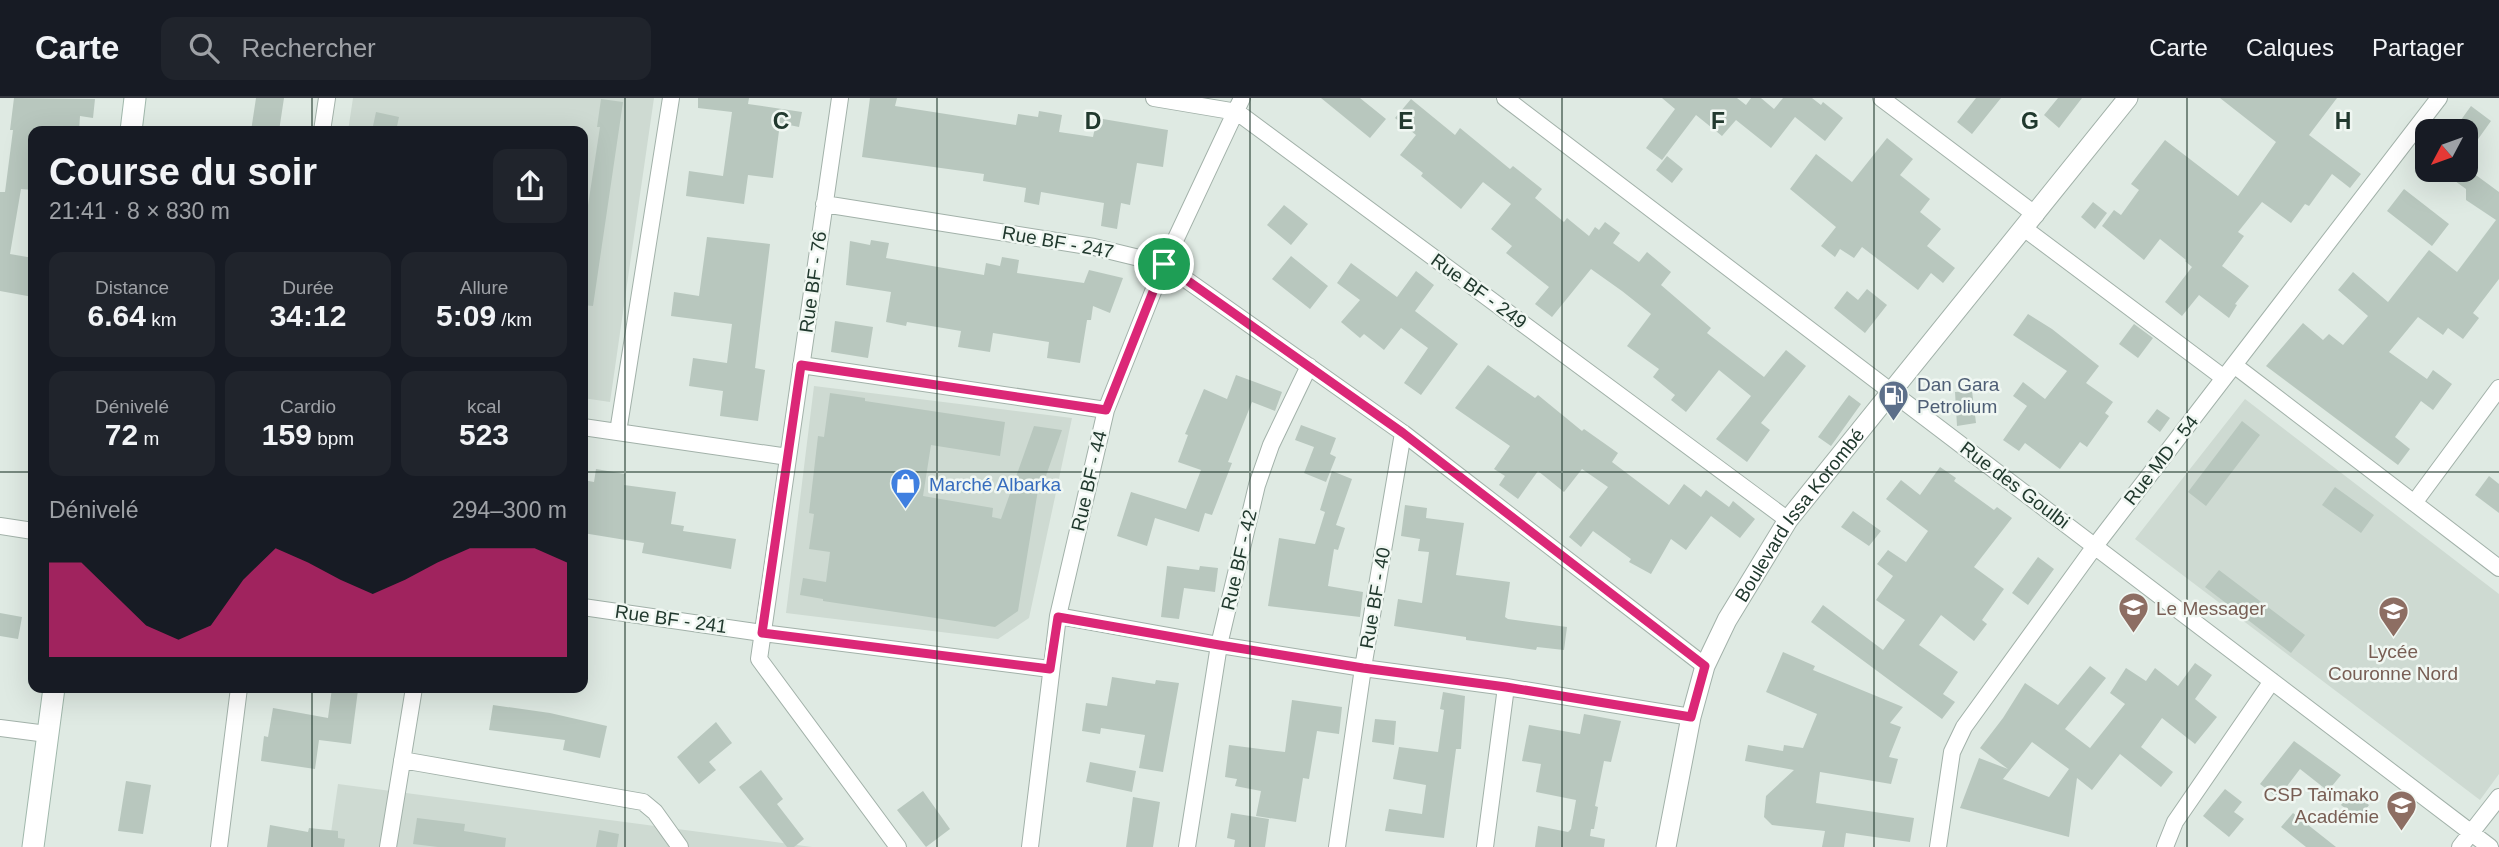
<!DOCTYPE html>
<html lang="fr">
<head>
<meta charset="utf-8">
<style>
  :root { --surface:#171b24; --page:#20242c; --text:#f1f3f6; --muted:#9ea1a6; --line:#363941; --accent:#db2777 }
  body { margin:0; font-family:Arial,sans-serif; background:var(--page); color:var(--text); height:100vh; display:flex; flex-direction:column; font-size:26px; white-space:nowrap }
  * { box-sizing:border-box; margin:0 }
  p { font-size:23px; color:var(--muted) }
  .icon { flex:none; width:38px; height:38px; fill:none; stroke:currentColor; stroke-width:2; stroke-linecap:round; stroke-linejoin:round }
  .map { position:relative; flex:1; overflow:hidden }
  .side { position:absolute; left:28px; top:28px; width:560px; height:567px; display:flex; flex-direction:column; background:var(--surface); border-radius:14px; box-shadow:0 7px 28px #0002 }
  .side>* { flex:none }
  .needle { width:46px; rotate:229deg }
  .fabs { position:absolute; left:2415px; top:21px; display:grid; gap:14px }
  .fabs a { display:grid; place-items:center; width:63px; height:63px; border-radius:14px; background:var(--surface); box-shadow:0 7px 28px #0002; font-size:35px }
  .pin { position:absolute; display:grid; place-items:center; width:60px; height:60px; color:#fff; margin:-30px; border:4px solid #fff; border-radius:50%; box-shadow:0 2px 7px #0007 }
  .round { display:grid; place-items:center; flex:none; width:74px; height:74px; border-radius:14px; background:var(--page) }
  .head { display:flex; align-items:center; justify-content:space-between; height:119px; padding:0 21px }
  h1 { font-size:38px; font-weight:600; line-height:52px }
  .stats { display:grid; grid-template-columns:repeat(3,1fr); gap:10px; height:119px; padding:7px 21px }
  .stats div { display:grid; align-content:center; border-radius:14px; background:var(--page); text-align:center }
  .stats b { font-size:30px; font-weight:600 }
  .stats small { font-size:19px; font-weight:400 }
  .stats p { font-size:19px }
  .chart { height:196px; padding:14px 21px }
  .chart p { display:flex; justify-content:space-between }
  .chart svg { width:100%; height:126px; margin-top:7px; fill:var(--accent); opacity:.7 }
  header { display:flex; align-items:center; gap:42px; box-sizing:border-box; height:98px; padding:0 35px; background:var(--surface); border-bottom:2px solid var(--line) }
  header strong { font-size:33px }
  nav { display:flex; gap:38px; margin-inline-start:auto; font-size:24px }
  .search { width:490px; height:63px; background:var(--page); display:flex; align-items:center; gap:18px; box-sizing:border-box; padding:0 24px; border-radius:14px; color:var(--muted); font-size:26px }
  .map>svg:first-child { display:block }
  .built { fill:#cedad2 }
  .building { fill:#b8c7be; fill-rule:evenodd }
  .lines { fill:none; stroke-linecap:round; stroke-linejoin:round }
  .minor-casing { stroke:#a2b1a9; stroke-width:18 }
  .tertiary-casing { stroke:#a2b1a9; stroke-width:21 }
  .secondary-casing { stroke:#a1b8ac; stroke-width:23 }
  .minor { stroke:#fff; stroke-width:16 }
  .tertiary { stroke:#fff; stroke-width:19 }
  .secondary { stroke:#fff; stroke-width:21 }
  .route-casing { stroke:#fff; stroke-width:14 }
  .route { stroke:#db2777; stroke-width:9 }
  .grid { fill:none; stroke:#21392e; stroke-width:2; stroke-opacity:0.55 }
  .labels { text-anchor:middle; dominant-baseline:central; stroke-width:5; stroke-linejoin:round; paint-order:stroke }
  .street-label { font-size:19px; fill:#21392e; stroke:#f0f7f2 }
  .service-label { font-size:19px; fill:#4e5e75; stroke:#f0f7f2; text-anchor:start }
  .shop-label { font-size:19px; fill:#366cbe; stroke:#f0f7f2; text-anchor:start }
  .education-label { font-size:19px; fill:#785e54; stroke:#f0f7f2; text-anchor:start }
  .grid-label { font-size:23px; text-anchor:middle; font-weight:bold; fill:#21392e; stroke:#f0f7f2; stroke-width:5; stroke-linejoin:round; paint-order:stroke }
</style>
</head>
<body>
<header>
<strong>Carte</strong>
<div class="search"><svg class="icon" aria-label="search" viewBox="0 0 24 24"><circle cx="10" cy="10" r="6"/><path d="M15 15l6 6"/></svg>Rechercher</div>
<nav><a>Carte</a><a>Calques</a><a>Partager</a></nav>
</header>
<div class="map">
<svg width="2499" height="749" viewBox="0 0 2499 749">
  <rect width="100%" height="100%" fill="#dfeae3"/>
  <!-- built -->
  <path class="built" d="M 353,0 L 654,0 L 610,304 L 583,300 L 583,33 L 348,33 Z
    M 814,288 L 1072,320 L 1029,520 L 998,541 L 786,515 Z
    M 2245,301 L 2499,496 L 2499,676 L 2480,702 L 2135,441 Z
    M 338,686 L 812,749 L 329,749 Z"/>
  <!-- building -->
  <path class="building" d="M 14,0 L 95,1 L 93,20 L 80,18 L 79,33 L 33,33 L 33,92 L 21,91 L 10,156 L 33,160 L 33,199 L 0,193 L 0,94 L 5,94 L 13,32 L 10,32 Z
    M 256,0 L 284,0 L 279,33 L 251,33 Z
    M 698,0 L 749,0 L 748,6 L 802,14 L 799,29 L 780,25 L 773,80 L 748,77 L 744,106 L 686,98 L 689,73 L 723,78 L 732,14 L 698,10 Z
    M 870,0 L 897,0 L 895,8 L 1016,27 L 1018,16 L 1038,19 L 1039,13 L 1062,17 L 1059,34 L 1093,39 L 1097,20 L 1168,32 L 1163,69 L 1137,65 L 1130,107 L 1121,105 L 1117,131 L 1101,128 L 1104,105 L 1041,94 L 1039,107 L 1024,104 L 1026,90 L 983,83 L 984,76 L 862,59 Z
    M 1321,0 L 1360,0 L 1386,21 L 1370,40 Z
    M 1662,0 L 1737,0 L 1746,7 L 1751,0 L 1761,0 L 1774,11 L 1783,0 L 1812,0 L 1821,7 L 1823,4 L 1843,20 L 1825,43 L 1795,19 L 1771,50 L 1736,22 L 1722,38 L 1696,17 L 1662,62 L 1646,50 L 1675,11 Z
    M 1976,0 L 2001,0 L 1972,36 L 1957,24 Z
    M 2058,0 L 2082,0 L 2059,30 L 2044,17 Z
    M 2220,0 L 2337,0 L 2309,37 L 2361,76 L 2350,90 L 2332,76 L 2309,108 L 2305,106 L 2291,125 L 2262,104 L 2238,134 L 2244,138 L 2222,168 L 2249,188 L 2235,206 L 2237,207 L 2229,220 L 2199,197 L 2182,218 L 2165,204 L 2192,169 L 2185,163 L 2186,162 L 2160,141 L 2144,162 L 2102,128 L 2114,112 L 2121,117 L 2139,92 L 2131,86 L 2165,42 L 2238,98 L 2276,44 Z
    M 601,1 L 623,4 L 593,208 L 583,207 L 583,140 L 600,29 L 597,29 Z
    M 1411,1 L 1455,37 L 1460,30 L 1510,71 L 1513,68 L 1542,91 L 1535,100 L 1564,124 L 1567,120 L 1589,138 L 1595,129 L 1599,132 L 1605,124 L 1620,135 L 1613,145 L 1639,164 L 1647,154 L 1671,174 L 1661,187 L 1711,230 L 1707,235 L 1764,279 L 1786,252 L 1806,268 L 1761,325 L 1770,332 L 1747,364 L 1716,341 L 1751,298 L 1719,272 L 1686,314 L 1671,302 L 1675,297 L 1653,279 L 1659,271 L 1627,248 L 1651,216 L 1622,193 L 1591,171 L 1552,219 L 1535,206 L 1549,189 L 1506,155 L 1512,148 L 1491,131 L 1511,106 L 1483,84 L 1461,111 L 1421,78 L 1423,75 L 1400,57 L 1416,37 L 1395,20 Z
    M 2471,8 L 2491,23 L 2466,58 L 2466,33 L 2453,33 Z
    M 376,14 L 399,19 L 396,33 L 372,33 Z
    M 1887,40 L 1913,61 L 1900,77 L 1930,101 L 1920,114 L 1941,131 L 1927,148 L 1955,170 L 1943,185 L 1931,175 L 1918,192 L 1862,149 L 1854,160 L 1840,151 L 1835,159 L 1821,148 L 1836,129 L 1790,91 L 1816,56 L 1852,84 Z
    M 1667,58 L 1683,71 L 1672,85 L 1656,72 Z
    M 2440,72 L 2469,72 L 2499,94 L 2499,181 L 2473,215 L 2479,220 L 2463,241 L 2448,230 L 2443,237 L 2418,219 L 2389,254 L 2427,281 L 2433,272 L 2452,286 L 2433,312 L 2421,303 L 2395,339 L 2410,351 L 2398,367 L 2266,268 L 2303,225 L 2323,242 L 2329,236 L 2343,247 L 2368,218 L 2338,192 L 2353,174 L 2388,204 L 2429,152 L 2457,174 L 2496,122 L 2466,102 L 2466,91 Z
    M 2404,91 L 2449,126 L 2432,148 L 2387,113 Z
    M 2093,104 L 2107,115 L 2095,131 L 2081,119 Z
    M 1284,107 L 1308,126 L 1291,147 L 1267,127 Z
    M 707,139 L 770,146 L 755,270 L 765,272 L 758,323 L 720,318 L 723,293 L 689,288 L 693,260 L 727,265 L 732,226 L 671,218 L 674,194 L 699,198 Z
    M 871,142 L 889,145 L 886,160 L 984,177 L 986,165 L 1000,168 L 1002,159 L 1019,162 L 1017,175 L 1084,185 L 1089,172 L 1123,180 L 1110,215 L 1093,208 L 1091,222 L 1087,222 L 1080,265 L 1047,260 L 1049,244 L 993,235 L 990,254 L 958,249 L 961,233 L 907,224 L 906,228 L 886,224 L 891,194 L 846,187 L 850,143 L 870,147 Z
    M 1291,158 L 1328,188 L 1310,211 L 1272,181 Z
    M 1351,165 L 1397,199 L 1416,173 L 1434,187 L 1415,213 L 1458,246 L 1421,297 L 1404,285 L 1428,250 L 1401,230 L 1384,252 L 1364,236 L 1360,240 L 1341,224 L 1360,202 L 1337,185 Z
    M 1867,191 L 1887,207 L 1865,235 L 1834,210 L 1847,193 L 1858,202 Z
    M 2028,216 L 2052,231 L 2099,268 L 2086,285 L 2113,304 L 2105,315 L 2109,318 L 2087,349 L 2080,344 L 2060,371 L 2025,345 L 2019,353 L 2003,342 L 2027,308 L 2013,298 L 2023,284 L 2045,301 L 2067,273 L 2013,237 Z
    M 835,223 L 873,229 L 868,260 L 831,254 Z
    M 2134,226 L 2153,240 L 2138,260 L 2119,246 Z
    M 1488,267 L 1535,300 L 1538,297 L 1582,333 L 1584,331 L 1618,355 L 1612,364 L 1669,407 L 1684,386 L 1701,399 L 1706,392 L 1729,409 L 1733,403 L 1755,421 L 1740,440 L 1711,418 L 1686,452 L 1671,441 L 1651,476 L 1629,464 L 1631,461 L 1593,433 L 1581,449 L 1569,439 L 1608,389 L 1582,371 L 1564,394 L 1538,373 L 1518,401 L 1499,387 L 1505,378 L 1494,371 L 1510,348 L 1455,310 Z
    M 1236,277 L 1282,294 L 1275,313 L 1252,304 L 1228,364 L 1232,365 L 1212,417 L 1205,415 L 1199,434 L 1155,420 L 1147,448 L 1117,438 L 1131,394 L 1186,411 L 1201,372 L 1178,364 L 1188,337 L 1185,336 L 1204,291 L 1227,301 Z
    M 1972,293 L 1976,325 L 1957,328 L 1955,294 Z
    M 830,295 L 865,300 L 865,303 L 1005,324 L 1000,358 L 931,347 L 923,398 L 993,410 L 992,419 L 1001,421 L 1034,328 L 1062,332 L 1041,392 L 1038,392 L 1018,513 L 995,529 L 823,503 L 823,501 L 800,497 L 803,480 L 826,484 L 830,454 L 809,451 L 814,416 L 809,415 L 818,338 L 824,339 Z
    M 1849,297 L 1861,306 L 1831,348 L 1818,339 Z
    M 2157,311 L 2170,320 L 2160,334 L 2147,324 Z
    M 2242,323 L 2260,337 L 2206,408 L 2188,394 Z
    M 1301,327 L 1336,340 L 1330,356 L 1336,359 L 1326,384 L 1304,375 L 1314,349 L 1295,342 Z
    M 1940,369 L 1956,380 L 1954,383 L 1994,412 L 1997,409 L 2012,420 L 1974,469 L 2004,491 L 1982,522 L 1987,526 L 1974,543 L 1941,517 L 1919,547 L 1958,574 L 1943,596 L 1955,604 L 1942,621 L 1811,524 L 1823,507 L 1883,552 L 1905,522 L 1876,502 L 1893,478 L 1877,466 L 1888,452 L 1906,464 L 1928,433 L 1886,401 L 1901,382 L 1920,397 Z
    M 596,371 L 625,376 L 624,387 L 676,394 L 671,426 L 684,428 L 683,433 L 736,441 L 731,471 L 642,455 L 644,445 L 583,435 L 583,382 L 594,384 Z
    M 1332,373 L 1352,381 L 1336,427 L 1345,430 L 1338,452 L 1334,451 L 1328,488 L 1363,494 L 1360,519 L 1268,508 L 1279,440 L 1315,446 L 1325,414 L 1320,412 Z
    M 2489,378 L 2499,386 L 2499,415 L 2475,397 Z
    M 2335,389 L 2374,417 L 2361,435 L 2322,407 Z
    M 1405,407 L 1427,410 L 1426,420 L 1464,425 L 1456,477 L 1510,484 L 1505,519 L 1508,521 L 1567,529 L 1564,552 L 1537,549 L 1536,552 L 1466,542 L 1466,539 L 1394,528 L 1398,501 L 1422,505 L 1429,454 L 1418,453 L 1420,441 L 1401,438 Z
    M 1853,413 L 1881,433 L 1869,448 L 1841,429 Z
    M 2038,459 L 2054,471 L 2028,507 L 2012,495 Z
    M 1167,468 L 1199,472 L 1200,468 L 1218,470 L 1215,494 L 1184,490 L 1179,521 L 1161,519 Z
    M 2219,472 L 2305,537 L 2291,555 L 2205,489 Z
    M 0,515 L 22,519 L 18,541 L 0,538 Z
    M 1783,554 L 1815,568 L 1813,572 L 1903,609 L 1890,625 L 1901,629 L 1889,659 L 1898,661 L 1891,686 L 1820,674 L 1816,705 L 1914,720 L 1910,744 L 1846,735 L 1844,749 L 1822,749 L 1825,733 L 1772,727 L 1764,719 L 1766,698 L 1794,672 L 1745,663 L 1748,647 L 1783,653 L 1784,647 L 1803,650 L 1817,616 L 1766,594 Z
    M 2195,565 L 2212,577 L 2195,601 L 2217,619 L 2195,646 L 2162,620 L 2141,649 L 2173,674 L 2161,689 L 2120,656 L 2092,692 L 2077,680 L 2069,739 L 1960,710 L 1979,660 L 2008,671 L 1980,650 L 2003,620 L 2025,585 L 2058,607 L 2090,568 L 2106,580 L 2065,631 L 2090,650 L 2125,606 L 2110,595 L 2126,570 L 2146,583 L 2155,570 L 2178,588 ZM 2032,644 L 2069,671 L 2049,699 L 2003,681 Z
    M 1112,579 L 1155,586 L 1156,582 L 1179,585 L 1163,674 L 1139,670 L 1145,637 L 1101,630 L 1100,636 L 1082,633 L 1086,605 L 1107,608 Z
    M 332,590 L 358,592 L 351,646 L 319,642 L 315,671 L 261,663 L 264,638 L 268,639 L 273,610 L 328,620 Z
    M 1443,594 L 1465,598 L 1461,651 L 1456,651 L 1444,740 L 1385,733 L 1389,711 L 1422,716 L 1426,687 L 1393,681 L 1399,649 L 1438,654 L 1444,612 L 1440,611 Z
    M 1292,602 L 1342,609 L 1339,636 L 1317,633 L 1309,681 L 1303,680 L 1296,724 L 1256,718 L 1261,693 L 1235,688 L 1237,681 L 1225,679 L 1229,647 L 1285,654 Z
    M 493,607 L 550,615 L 607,628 L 600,660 L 563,652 L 565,642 L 489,632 Z
    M 1584,616 L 1621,623 L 1611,664 L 1604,663 L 1595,708 L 1598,709 L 1594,731 L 1591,731 L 1590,738 L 1605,741 L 1604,749 L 1535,749 L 1538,728 L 1568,734 L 1571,731 L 1576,702 L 1536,694 L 1541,666 L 1522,663 L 1529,627 L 1580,636 Z
    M 1375,621 L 1396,623 L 1394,647 L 1372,644 Z
    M 716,624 L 732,645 L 709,664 L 716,672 L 699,686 L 677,659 Z
    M 2294,643 L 2341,677 L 2328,693 L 2300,671 L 2278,700 L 2260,686 Z
    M 1090,664 L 1136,673 L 1132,694 L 1086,684 Z
    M 761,672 L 783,701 L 777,706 L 804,741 L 794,749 L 787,749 L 739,689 Z
    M 126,683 L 151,687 L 143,736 L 118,733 Z
    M 2225,691 L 2242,704 L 2234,714 L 2244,721 L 2229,739 L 2203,718 Z
    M 923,693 L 950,731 L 926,749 L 897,712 Z
    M 2351,693 L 2369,707 L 2359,721 L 2341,707 Z
    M 1133,699 L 1160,704 L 1153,749 L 1126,749 Z
    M 1231,715 L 1269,721 L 1265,749 L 1234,749 L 1235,742 L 1227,740 Z
    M 2293,715 L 2336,749 L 2306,749 L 2281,729 Z
    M 417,720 L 465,726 L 464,733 L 506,740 L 505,749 L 438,749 L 413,746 Z
    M 270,727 L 308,734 L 309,730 L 338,733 L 338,740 L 345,741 L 344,749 L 267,749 Z
    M 599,732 L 619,736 L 617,749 L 596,749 Z"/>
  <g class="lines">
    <defs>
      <path id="minor" d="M 840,0 L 759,561 L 898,749
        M 1154,0 L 1237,14 L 1788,422
        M 1505,0 L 2490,749
        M 1881,0 L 2036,117
        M 322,33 L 327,0
        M 824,106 L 1094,149 L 1164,166 L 1403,335 L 1705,568
        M 2025,131 L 2224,280
        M 801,267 L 1106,312
        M 2234,267 L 2499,470
        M 583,329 L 788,359
        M 618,334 L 671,0
        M 2414,405 L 2499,290
        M 0,428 L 33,433
        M 583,509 L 762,535 L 1050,571
        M 1058,518 L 1219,547 L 1363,570 L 1506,589 L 1691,619
        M 0,630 L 47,636
        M 402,662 L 643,704 L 655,714 L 680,749
        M 219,749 L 239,590
        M 388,749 L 414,590
        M 1030,749 L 1058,518 L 1106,312 L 1164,166 L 1242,0
        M 1187,749 L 1219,547 L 1257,387 L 1271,347 L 1309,268
        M 1337,749 L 1363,570 L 1403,335
        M 1485,749 L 1506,589
        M 1938,749 L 1952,654 L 1964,629 L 2095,448 L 2439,0
        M 2165,749 L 2175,724 L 2272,583
        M 2460,749 L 2499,699"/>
      <g id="tertiary">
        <path id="s1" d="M 1666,749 L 1691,619 L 1705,568 L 1727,522 L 1788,422 L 2128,0"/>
      </g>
      <path id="secondary" d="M 131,33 L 135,0
        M 33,749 L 54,590"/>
    </defs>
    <!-- minor casing -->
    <use href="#minor" class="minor-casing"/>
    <!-- tertiary casing -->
    <use href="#tertiary" class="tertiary-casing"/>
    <!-- secondary casing -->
    <use href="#secondary" class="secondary-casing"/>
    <!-- minor -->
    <use href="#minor" class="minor"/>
    <!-- tertiary -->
    <use href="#tertiary" class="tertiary"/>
    <!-- secondary -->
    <use href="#secondary" class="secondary"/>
  </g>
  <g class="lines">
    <defs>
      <path id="route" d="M 1164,166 L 1403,335 L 1705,568 L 1691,619 L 1506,589 L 1363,570 L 1219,547 L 1058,519 L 1050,571 L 762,535 L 801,267 L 1106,312 Z"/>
    </defs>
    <!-- route casing -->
    <use href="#route" class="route-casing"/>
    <!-- route -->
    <use href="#route" class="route"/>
  </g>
  <!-- grid -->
  <path class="grid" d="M 312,0 L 312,33M 625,0 L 625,749M 937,0 L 937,749M 1250,0 L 1250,749M 1562,0 L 1562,749M 1874,0 L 1874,749M 2187,0 L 2187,749M 0,374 L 33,374M 583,374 L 2499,374M 312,590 L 312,749"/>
  <!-- icons -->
  <defs>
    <symbol id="fuel-pin" viewBox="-11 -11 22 30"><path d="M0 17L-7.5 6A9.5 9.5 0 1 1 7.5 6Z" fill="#5c6f8a" stroke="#f0f7f2"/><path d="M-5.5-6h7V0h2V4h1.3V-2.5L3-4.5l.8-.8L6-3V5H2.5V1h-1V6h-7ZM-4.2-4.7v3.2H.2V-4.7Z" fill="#fff"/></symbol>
    <symbol id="shop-pin" viewBox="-11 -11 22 30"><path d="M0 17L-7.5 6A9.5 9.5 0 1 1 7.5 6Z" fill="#3f7fe0" stroke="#f0f7f2"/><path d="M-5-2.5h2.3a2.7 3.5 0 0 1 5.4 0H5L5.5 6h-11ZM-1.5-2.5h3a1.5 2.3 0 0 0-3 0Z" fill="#fff"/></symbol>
    <symbol id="school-pin" viewBox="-11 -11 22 30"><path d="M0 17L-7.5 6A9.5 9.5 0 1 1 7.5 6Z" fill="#8d6e63" stroke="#f0f7f2"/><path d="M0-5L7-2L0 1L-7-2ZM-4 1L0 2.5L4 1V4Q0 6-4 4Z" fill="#fff"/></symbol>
  </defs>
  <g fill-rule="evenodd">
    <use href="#fuel-pin" x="1876" y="280" width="35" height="47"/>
    <use href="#shop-pin" x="888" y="368" width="35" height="47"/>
    <use href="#school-pin" x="2116" y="492" width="35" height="47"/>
    <use href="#school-pin" x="2376" y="496" width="35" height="47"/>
    <use href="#school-pin" x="2384" y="690" width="35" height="47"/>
  </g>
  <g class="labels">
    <!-- street labels -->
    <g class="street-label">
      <text transform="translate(1058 144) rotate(10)">Rue BF - 247</text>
      <text transform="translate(813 184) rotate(-82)">Rue BF - 76</text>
      <text transform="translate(1479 193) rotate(36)">Rue BF - 249</text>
      <text transform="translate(2161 362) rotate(-52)">Rue MD - 54</text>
      <text transform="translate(1089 383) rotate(-77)">Rue BF - 44</text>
      <text transform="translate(2015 387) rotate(37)">Rue des Goulbi</text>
      <text stroke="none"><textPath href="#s1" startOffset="364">Boulevard Issa Korombé</textPath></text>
      <text transform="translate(1239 462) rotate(-77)">Rue BF - 42</text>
      <text transform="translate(1375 500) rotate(-80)">Rue BF - 40</text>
      <text transform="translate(671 521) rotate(8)">Rue BF - 241</text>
    </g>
    <!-- service labels -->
    <g class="service-label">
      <text x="1917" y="286">Dan Gara<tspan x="1917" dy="22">Petrolium</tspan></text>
    </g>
    <!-- shop labels -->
    <g class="shop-label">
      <text x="929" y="386">Marché Albarka</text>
    </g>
    <!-- education labels -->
    <g class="education-label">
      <text x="2156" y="510">Le Messager</text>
      <text x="2393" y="553" text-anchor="middle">Lycée<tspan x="2393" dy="22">Couronne Nord</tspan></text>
      <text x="2379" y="696" text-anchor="end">CSP Taïmako<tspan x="2379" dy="22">Académie</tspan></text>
    </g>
  </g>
  <g class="grid-label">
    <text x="781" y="31">C</text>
    <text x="1093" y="31">D</text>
    <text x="1406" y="31">E</text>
    <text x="1718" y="31">F</text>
    <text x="2030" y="31">G</text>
    <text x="2343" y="31">H</text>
  </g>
</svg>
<div class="fabs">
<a><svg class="needle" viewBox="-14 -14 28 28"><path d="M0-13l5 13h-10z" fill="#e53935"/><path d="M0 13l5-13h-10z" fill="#9ea1a6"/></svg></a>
</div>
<div class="pin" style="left:1164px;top:166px;background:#1e9e55"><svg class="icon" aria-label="arrive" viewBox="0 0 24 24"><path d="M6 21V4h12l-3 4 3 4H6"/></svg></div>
<section class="side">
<div class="head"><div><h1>Course du soir</h1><p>21:41 · 8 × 830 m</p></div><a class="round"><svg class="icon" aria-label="share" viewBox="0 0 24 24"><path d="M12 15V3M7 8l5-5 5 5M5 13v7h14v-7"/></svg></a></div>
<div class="stats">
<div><p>Distance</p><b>6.64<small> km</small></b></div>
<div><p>Durée</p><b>34:12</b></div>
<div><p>Allure</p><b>5:09<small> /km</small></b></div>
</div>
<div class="stats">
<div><p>Dénivelé</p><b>72<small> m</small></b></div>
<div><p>Cardio</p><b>159<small> bpm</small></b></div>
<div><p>kcal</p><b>523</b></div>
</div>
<div class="chart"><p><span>Dénivelé</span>294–300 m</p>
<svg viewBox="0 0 160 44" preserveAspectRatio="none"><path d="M0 44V11L10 11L20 22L30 33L40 38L50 33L60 17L70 6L80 11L90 17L100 22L110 17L120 11L130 6L140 6L150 6L160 11V44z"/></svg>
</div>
</section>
</div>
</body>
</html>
